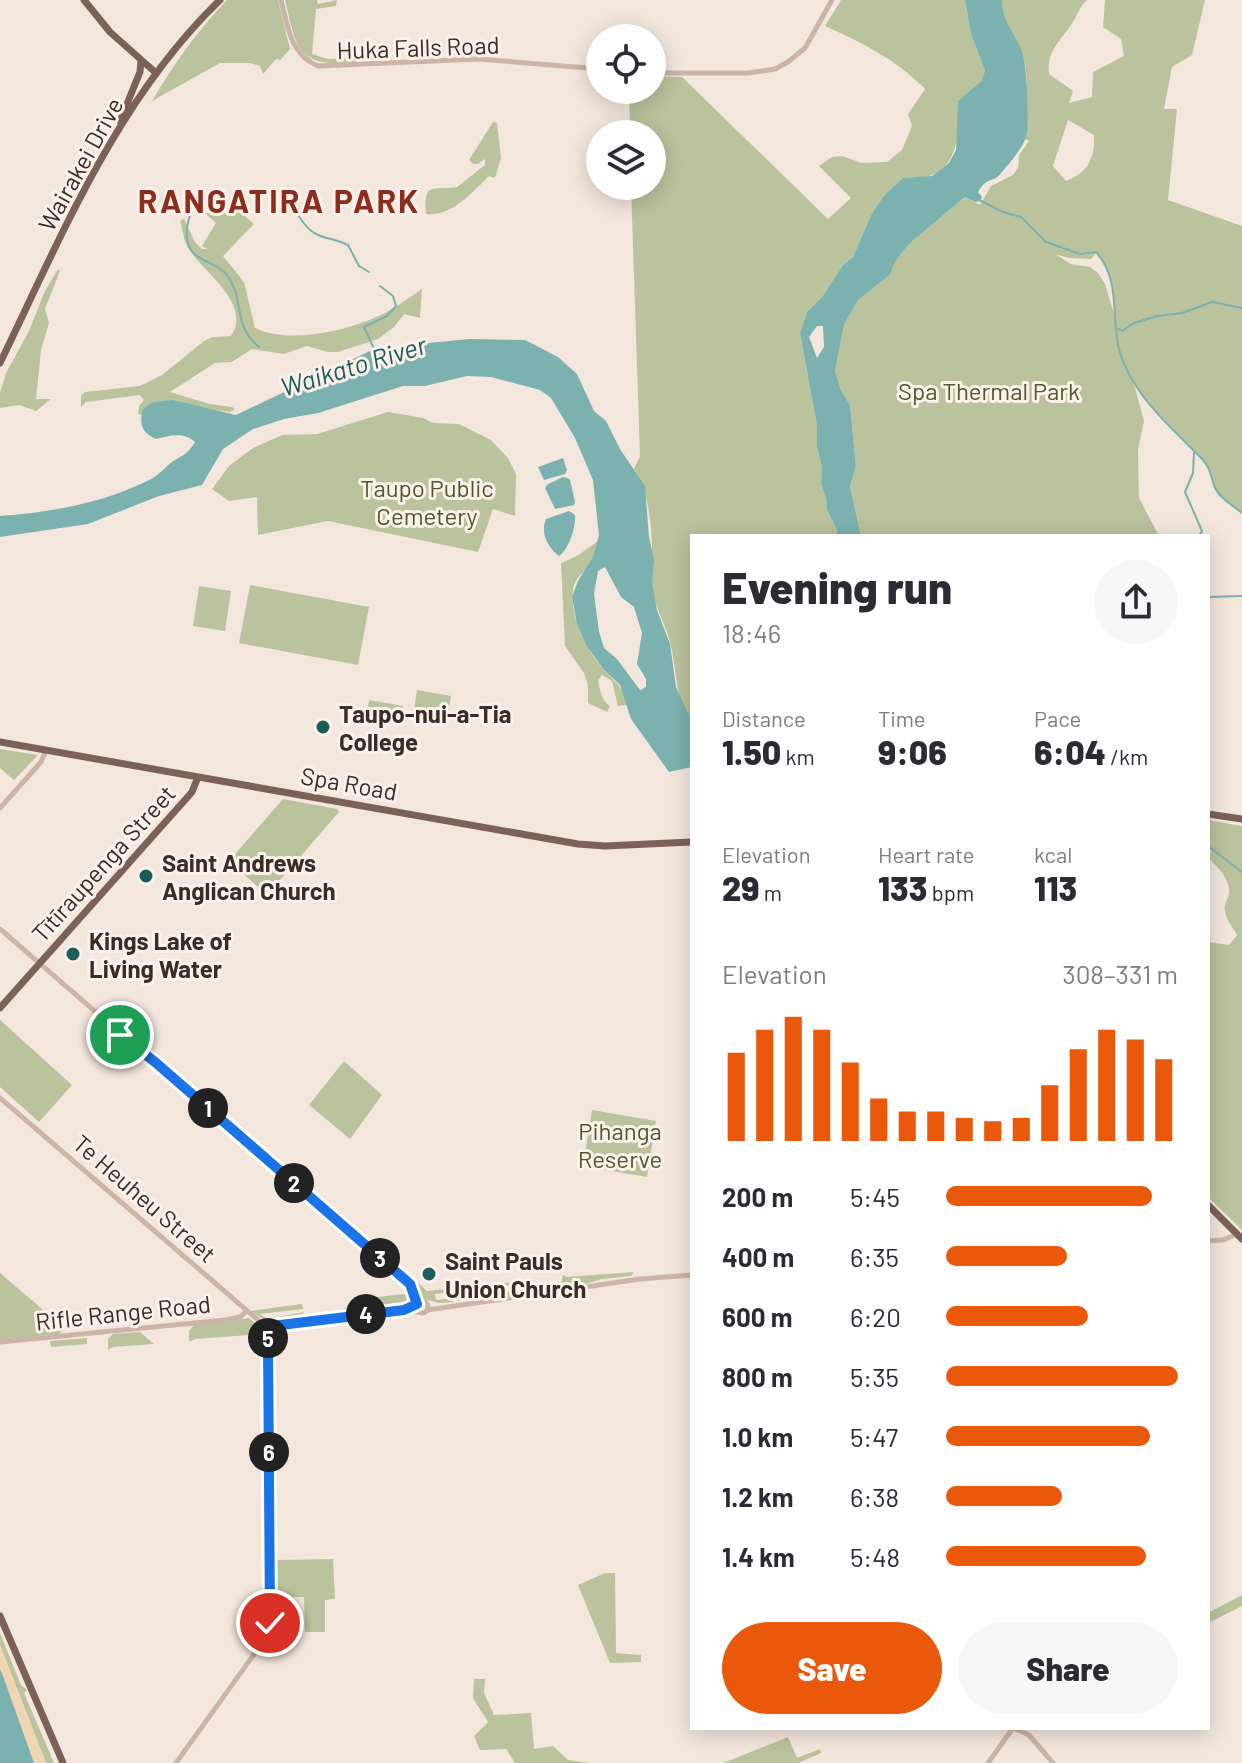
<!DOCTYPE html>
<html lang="en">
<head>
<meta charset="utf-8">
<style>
  :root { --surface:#fff; --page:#f7f7f7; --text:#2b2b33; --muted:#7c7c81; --accent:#ea580c }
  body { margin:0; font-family:Barlow,sans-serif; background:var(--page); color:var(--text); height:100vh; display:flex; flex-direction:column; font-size:30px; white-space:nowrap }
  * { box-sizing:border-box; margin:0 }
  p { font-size:26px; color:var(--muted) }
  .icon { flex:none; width:44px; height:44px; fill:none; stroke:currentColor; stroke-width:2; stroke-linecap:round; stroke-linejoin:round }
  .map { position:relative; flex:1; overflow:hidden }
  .drawer { position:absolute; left:690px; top:534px; width:520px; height:1196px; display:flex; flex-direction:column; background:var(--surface); border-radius:0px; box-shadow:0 4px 20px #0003 }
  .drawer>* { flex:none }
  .tools { position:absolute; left:586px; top:24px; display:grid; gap:16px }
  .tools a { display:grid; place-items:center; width:80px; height:80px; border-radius:50%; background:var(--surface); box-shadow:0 4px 20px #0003; font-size:40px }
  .pin { position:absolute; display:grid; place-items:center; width:68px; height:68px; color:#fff; margin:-34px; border:4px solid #fff; border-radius:50%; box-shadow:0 2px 8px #0007 }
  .km { position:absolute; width:40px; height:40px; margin:-20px; border-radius:50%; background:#222; color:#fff; font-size:22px; line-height:40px; text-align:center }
  .round { display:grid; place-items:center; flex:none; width:84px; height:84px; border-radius:42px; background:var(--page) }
  .overview { display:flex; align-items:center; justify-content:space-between; height:136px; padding:0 32px }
  h1 { font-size:44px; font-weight:800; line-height:60px }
  .metrics { display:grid; grid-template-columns:repeat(3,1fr); gap:12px; height:136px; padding:8px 32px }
  .metrics div { display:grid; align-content:center }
  .metrics b { font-size:34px; font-weight:800 }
  .metrics small { font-size:22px; font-weight:400 }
  .metrics p { font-size:22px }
  .chart { height:224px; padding:16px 32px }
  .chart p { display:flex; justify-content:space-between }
  .chart svg { width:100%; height:144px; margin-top:8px; stroke:var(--accent); stroke-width:6 }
  .button { display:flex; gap:16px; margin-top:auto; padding:16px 32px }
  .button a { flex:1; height:92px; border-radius:48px; background:var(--accent); color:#fff; font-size:32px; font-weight:800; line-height:92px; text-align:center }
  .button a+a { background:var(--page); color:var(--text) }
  ul { padding:0 32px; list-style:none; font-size:26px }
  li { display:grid; grid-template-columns:128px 96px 1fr; align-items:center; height:60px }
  li i { height:20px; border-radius:10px; background:var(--accent) }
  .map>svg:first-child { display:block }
  .green { fill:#bac39c; fill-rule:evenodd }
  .sand { fill:#f0d5b3 }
  .water { fill:#7bb2af; fill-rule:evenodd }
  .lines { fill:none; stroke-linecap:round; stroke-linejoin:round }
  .stream { stroke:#7bb2af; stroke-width:2 }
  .minor { stroke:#ccb5a8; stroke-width:5 }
  .major { stroke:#7c6159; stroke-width:7 }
  .route-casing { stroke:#fff; stroke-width:16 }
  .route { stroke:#1a73e8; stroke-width:10 }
  .poi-dot { fill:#1c5d5a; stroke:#fbf1ea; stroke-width:3 }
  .labels { text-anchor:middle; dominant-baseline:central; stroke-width:6; stroke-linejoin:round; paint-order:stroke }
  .street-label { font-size:24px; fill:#392c29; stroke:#fbf1ea }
  .park-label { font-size:24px; fill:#4d582b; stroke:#fbf1ea }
  .poi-label { font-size:24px; font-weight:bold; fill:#392c29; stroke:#fbf1ea; text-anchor:start }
  .water-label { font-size:26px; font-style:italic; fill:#1c5d5a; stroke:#fbf1ea }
  .district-label { font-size:32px; font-weight:bold; letter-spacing:2px; fill:#8c2d1e; stroke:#fbf1ea }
</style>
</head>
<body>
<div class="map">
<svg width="1242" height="1763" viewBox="0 0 1242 1763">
  <rect width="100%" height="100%" fill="#f3e7dd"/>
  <!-- green -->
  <path class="green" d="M 227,0 L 278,0 L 290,49 L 280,60 L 276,59 L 263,74 L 260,66 L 250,63 L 220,63 L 152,101 C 174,64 197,31 227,0 Z
    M 285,0 L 317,0 L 318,4 L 337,0 L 336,6 L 316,9 L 312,54 L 328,59 L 358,58 L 358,64 C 298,65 298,55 285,0 Z
    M 841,0 L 965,0 L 971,34 L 985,71 L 981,81 L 958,101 C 957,127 962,160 934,174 C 927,178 912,177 903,178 L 871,215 L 853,257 L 843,265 L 822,297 L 807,312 L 800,333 L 817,426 L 817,447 L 822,468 L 821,484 L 826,497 L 827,510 L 837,530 L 837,536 L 692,536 L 692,722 C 675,699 677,672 671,646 C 666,623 652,605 652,581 C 652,545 654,500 634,469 L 640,456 L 631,186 L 652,186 L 652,134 L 630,134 L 629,90 L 652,90 L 652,76 L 682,77 L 828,219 L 851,198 L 819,166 L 832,157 L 842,156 L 862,163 L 887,162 L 902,150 L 912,126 L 908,114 L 925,89 C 896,59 862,43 825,26 Z
    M 1002,0 L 1087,0 C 1078,8 1077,18 1069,28 C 1057,44 1047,53 1049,74 L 1073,91 L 1069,103 L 1092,97 L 1093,72 L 1124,56 L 1121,39 L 1103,27 L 1105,0 L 1205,0 L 1192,55 L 1172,67 L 1164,109 L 1177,109 L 1168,200 L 1242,226 L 1242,513 L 1221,497 L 1215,487 L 1206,462 L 1144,399 L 1134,384 L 1144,421 L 1138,450 L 1139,498 L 1159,536 L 861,536 L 850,486 L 856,466 L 850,405 L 841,390 L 835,371 L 844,325 L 858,300 L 890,275 L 895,262 L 909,244 L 965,197 L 980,205 L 991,186 L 1013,175 L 1018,168 L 1019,155 L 1029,141 L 1025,139 C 1028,119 1029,70 1022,52 C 1015,33 1002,22 1002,0 ZM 1068,120 L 1094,135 C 1095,158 1088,173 1066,181 L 1053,166 ZM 1096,253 C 1112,270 1114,291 1114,314 L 1105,284 L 1098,273 L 1090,267 L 1071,264 L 1055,254 L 1069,258 L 1091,259 Z
    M 493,122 L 497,123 L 501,158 L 495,178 L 489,176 C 473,192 451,217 426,214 C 423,180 434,191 457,187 L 485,165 L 485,159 L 478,164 L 473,164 L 469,160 Z
    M 219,202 L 240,212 L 254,224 L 223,256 L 244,282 L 255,328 C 286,343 335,333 367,321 C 386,314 405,301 422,289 L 420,318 L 404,314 L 394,327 L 378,339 L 338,352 L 328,352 L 307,346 L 284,354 L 252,349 L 232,362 L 215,363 L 170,392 L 210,404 L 232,407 L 235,409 L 230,412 L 169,404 L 147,416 L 138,414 L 139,406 L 144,400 L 140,395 L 86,402 L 81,407 L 81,395 L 85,392 L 140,386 L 162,375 L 204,341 L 213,337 L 231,336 C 252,305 206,274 190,251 C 184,244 183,230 180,221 L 184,219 L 195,242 L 202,249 L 207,249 L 202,246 L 216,223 L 206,214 Z
    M 58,269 L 60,271 L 45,309 L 49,323 L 41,350 L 36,399 L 51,399 L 36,411 L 19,405 L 0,408 L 0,392 L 7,371 L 28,333 L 45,291 Z
    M 388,412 L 423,418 L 433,423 L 459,424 L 491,440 L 508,458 L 516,474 L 515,516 L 493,509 L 478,552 L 328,521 L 258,535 L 257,497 L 229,501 L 212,489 L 229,466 L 253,448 L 282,435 L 317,434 Z
    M 598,541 C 596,547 595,554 593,559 C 588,570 574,577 573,590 C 570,618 586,649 604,670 C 614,682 626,688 626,705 L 618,706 L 612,681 L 602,675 L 598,680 C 600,690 601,700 610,706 L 607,712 L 588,703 L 588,685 L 584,673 L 565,646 L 561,563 L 577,556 Z
    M 250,585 L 369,607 L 358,665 L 239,643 Z
    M 199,586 L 231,591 L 225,631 L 193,626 Z
    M 417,690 L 451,696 L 448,715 L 414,709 Z
    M 369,700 L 403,706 L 400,725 L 366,719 Z
    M 0,749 L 38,755 L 14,780 L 0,768 Z
    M 283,799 L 337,809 L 339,812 L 267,895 L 229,861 Z
    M 1208,820 L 1242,826 L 1242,1230 L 1208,1197 L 1208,942 L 1229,945 L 1237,935 C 1233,928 1226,920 1225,911 C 1223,903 1229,899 1229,892 C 1230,879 1217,866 1208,858 L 1211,852 L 1208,846 Z
    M 0,1020 L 72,1085 L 39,1122 L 0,1087 Z
    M 344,1061 L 382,1095 L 350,1139 L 309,1105 Z
    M 592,1110 L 656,1121 L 647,1177 L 583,1166 Z
    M 634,1272 L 631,1276 L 602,1279 L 572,1288 L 561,1284 L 563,1275 L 567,1277 Z
    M 0,1273 L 62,1326 L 63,1331 L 59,1334 L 0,1340 Z
    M 415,1280 L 427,1291 L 481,1286 L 476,1299 L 458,1301 L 458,1297 L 475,1295 L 474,1289 L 435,1294 L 436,1300 L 454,1298 L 454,1302 L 439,1303 L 424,1299 Z
    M 519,1281 L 519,1284 L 500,1286 L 500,1289 L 511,1292 L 530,1290 L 530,1293 L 493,1298 L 486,1294 L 486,1286 Z
    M 413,1293 L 415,1302 L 403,1308 L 337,1315 L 341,1309 L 352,1308 L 351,1300 Z
    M 302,1304 L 303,1309 L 259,1314 L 268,1319 L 304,1312 L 299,1319 L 267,1322 L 251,1311 Z
    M 249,1318 L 261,1328 L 262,1334 L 195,1339 L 189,1342 L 189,1331 L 194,1325 Z
    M 140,1332 L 154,1344 L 113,1347 L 108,1350 L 108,1339 L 113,1334 Z
    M 87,1338 L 87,1344 L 51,1347 L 50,1341 Z
    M 333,1559 L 335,1599 L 325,1600 L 325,1632 L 305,1632 L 304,1597 L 275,1597 L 275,1560 Z
    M 605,1573 L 615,1573 L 616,1653 L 641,1655 L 641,1662 L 610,1663 L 578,1585 Z
    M 1242,1595 L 1242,1606 L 1208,1623 L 1208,1613 Z
    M 0,1633 L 21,1685 L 27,1690 L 24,1693 L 54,1763 L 46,1763 L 0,1645 Z
    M 474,1679 L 485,1679 L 484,1693 L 494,1715 L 531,1713 L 534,1749 L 553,1746 L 568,1760 L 590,1763 L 515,1763 L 506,1749 L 480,1750 L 474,1736 L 488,1722 L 473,1698 Z
    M 788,1737 L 797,1758 L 820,1749 L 821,1753 L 798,1763 L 723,1763 Z"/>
  <!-- sand -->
  <path class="sand" d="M 0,1645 L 46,1763 L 34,1763 L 0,1669 Z"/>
  <!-- water -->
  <path class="water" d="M 965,0 L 1002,0 C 1002,21 1015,33 1022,51 C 1027,64 1030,124 1026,137 C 1022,149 1009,164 1001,173 C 993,184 988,175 978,192 L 982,197 L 980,201 L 975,202 L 965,197 L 909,244 L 895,262 L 890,275 L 858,300 L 844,325 L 835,371 L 841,390 L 850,405 L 856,466 L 850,486 L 861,536 L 837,536 L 837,530 L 827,510 L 826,497 L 821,484 L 822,468 L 817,447 L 817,426 L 800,333 L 807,312 L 822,297 L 843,265 L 853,257 L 871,215 L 884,196 L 903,178 L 932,176 L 949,163 L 956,150 L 958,101 L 981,81 L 985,71 L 971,34 ZM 817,326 L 823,326 L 824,347 L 817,358 L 809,337 Z
    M 469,339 L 525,340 L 558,357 L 577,374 L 594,411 L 606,421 L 620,449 L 645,486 L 649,537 L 654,560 L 652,582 L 657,610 L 670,644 L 676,687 L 692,722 L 692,767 L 669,772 L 631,719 L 620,685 L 604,670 L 586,645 L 577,624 L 572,597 L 578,581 L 593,557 L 599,535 L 593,480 L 575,438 L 551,398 L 540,390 L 491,377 L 467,376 L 425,386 L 403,386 L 318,413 L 284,419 L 253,429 L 223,449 L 202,485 L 159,496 L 88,524 L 0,537 L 0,516 C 52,512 105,503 153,478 C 160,474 165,467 172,462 C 183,455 188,454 195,442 C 183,431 170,436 156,439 C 141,433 139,422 143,409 L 153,402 L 173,400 L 236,415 L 374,349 L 388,351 L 429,343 ZM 605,567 L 621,597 L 634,607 L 642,633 L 637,664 L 646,679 L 646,687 L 640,690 L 617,659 L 604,648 L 599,632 L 594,594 L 598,571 Z
    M 563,458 L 567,470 L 565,474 L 544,480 L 538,467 Z
    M 563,477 L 570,479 L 575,502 L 574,505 L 555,509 L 545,488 L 548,484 Z
    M 569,511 L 575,515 C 576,527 569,549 559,556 C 548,548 540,533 546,519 Z
    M 0,1669 L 3,1676 L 34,1763 L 0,1763 Z"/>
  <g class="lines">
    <!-- stream -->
    <path class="stream" d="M 979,200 L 1003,212 L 1021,217 L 1046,242 L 1080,254 L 1096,252 C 1122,281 1110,319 1120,353 C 1134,397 1172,428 1203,460 C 1211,468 1211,478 1215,488 C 1220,499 1233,505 1242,513
      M 193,206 C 189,218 184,231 188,243 C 194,263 216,261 226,274 C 246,299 231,324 259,347
      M 298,215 C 315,242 324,234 348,245 L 359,266 L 369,272
      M 1118,329 L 1122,331 L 1134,323 L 1157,316 L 1182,313 L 1212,302 L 1242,308
      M 374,349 L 364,327 L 387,316 L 396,306 L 393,296 L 380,286
      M 1194,452 L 1193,473 L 1185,492 L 1202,531 L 1199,536
      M 1208,597 L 1242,596
      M 1208,846 L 1242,872"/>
    <!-- minor -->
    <path class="minor" d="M 281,0 C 288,27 290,54 318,66 L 479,59 L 600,69
      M 652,73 L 748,73 L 775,69 L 788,62 L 805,48 L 832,0
      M 0,808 L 41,762 L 46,750
      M 0,929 L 414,1288 L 423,1301
      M 0,1098 L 258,1320 L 267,1332 L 269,1628 L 260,1646 L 176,1763
      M 1208,1241 L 1223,1240 L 1237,1234
      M416 1307a6 6 0 1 1 12 0a6 6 0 1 1-12 0Z
      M 427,1310 L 640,1279 L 692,1275
      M 264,1327 L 404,1310 L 418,1312
      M 0,1342 L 225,1320 L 240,1317 L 247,1311
      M 1014,1728 L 1029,1735 L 1053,1763
      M 988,1763 L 1013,1728"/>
    <!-- major -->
    <path class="major" d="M 84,0 L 110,32 L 156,73
      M 120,121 L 140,72 L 141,60
      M 0,363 C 61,237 117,99 220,0
      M 0,742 L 578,844 L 605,846 L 692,842
      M 1208,814 L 1242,819
      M 0,1008 L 192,792 L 198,777
      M 1208,1205 L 1242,1239
      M 0,1616 L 63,1763"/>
  </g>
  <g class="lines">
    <defs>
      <path id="route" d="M 120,1035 L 155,1062 L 410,1284 L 417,1304 L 404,1310 L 264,1327 L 268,1340 L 270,1623"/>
    </defs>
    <!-- route casing -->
    <use href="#route" class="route-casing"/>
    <!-- route -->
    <use href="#route" class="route"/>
  </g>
  <!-- markers -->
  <g class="poi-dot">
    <circle cx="323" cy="727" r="8"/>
    <circle cx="146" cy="876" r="8"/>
    <circle cx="73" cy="954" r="8"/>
    <circle cx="429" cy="1274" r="8"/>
  </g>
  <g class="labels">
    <!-- street labels -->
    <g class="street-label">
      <text transform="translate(418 47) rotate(-2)">Huka Falls Road</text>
      <text transform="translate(80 164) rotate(-61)">Wairakei Drive</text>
      <text transform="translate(349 783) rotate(10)">Spa Road</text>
      <text transform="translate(103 863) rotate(-48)">Tītīraupenga Street</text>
      <text transform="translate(145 1198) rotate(41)">Te Heuheu Street</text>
      <text transform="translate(123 1312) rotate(-6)">Rifle Range Road</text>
    </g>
    <!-- park labels -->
    <g class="park-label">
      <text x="989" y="390">Spa Thermal Park</text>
      <text x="427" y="487">Taupo Public<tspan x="427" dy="28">Cemetery</tspan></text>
      <text x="620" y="1130">Pihanga<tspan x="620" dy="28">Reserve</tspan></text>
    </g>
    <!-- poi labels -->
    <g class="poi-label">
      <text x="339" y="713">Taupo-nui-a-Tia<tspan x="339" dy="28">College</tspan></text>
      <text x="162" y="862">Saint Andrews<tspan x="162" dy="28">Anglican Church</tspan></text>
      <text x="89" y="940">Kings Lake of<tspan x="89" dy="28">Living Water</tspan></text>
      <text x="445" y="1260">Saint Pauls<tspan x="445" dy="28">Union Church</tspan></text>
    </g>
    <!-- water labels -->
    <g class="water-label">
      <text transform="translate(353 365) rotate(-17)">Waikato River</text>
    </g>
    <!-- district labels -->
    <g class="district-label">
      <text x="279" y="200">RANGATIRA PARK</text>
    </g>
  </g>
</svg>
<div class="tools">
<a><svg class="icon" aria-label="locate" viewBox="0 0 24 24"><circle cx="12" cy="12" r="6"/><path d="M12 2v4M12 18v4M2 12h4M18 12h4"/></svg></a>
<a><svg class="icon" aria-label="layers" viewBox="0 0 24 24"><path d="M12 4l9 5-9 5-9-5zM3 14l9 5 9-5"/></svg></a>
</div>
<div class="pin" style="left:120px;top:1035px;background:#1e9e55"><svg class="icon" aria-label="arrive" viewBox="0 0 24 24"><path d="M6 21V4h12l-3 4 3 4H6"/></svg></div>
<div class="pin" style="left:270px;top:1623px;background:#d93025"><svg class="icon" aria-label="check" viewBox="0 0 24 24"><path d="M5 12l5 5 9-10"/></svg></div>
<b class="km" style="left:208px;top:1108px">1</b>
<b class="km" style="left:294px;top:1183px">2</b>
<b class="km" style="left:380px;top:1258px">3</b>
<b class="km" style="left:366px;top:1314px">4</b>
<b class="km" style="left:268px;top:1338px">5</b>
<b class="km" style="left:269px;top:1452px">6</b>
<section class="drawer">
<div class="overview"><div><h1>Evening run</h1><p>18:46</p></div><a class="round"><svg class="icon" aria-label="share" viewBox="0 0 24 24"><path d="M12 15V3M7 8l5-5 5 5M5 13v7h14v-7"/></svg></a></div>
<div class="metrics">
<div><p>Distance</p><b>1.50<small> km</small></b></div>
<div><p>Time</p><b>9:06</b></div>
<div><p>Pace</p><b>6:04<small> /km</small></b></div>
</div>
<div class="metrics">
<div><p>Elevation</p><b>29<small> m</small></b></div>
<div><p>Heart rate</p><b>133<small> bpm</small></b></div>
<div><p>kcal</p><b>113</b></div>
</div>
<div class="chart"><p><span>Elevation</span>308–331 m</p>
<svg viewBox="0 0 160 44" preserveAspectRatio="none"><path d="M5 44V17M15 44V10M25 44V6M35 44V10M45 44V20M55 44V31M65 44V35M75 44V35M85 44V37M95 44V38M105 44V37M115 44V27M125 44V16M135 44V10M145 44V13M155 44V19"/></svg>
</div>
<ul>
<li><b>200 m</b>5:45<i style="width:89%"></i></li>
<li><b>400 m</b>6:35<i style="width:52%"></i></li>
<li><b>600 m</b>6:20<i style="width:61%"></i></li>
<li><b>800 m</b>5:35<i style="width:100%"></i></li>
<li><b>1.0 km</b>5:47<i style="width:88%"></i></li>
<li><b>1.2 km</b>6:38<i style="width:50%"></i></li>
<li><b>1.4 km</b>5:48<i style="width:86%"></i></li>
</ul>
<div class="button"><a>Save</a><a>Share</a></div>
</section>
</div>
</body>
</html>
